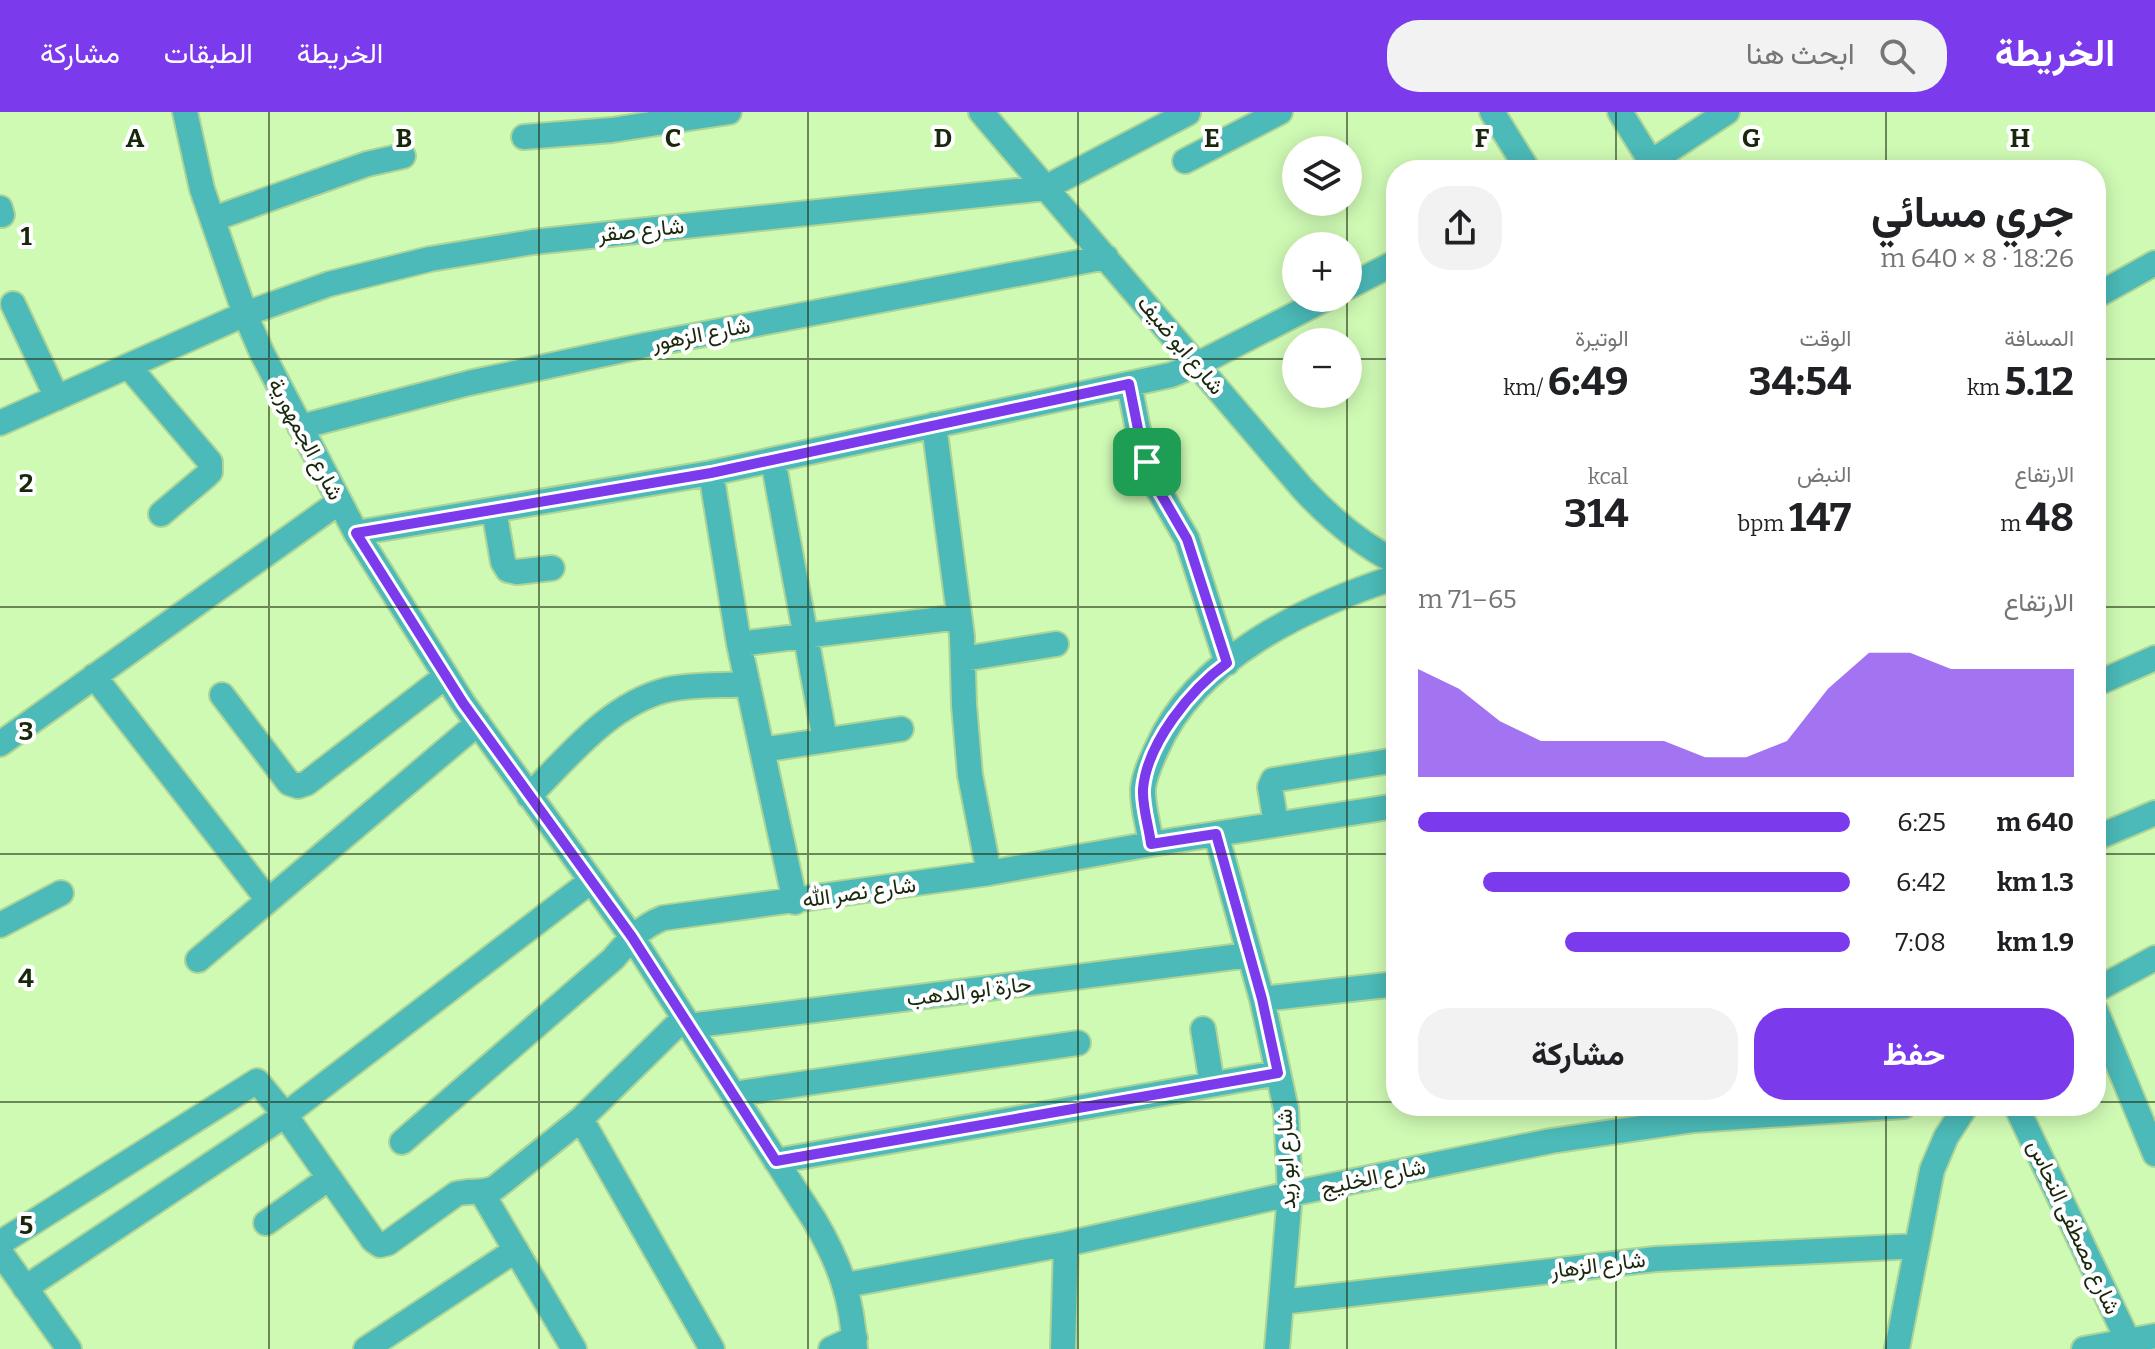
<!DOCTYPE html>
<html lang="ar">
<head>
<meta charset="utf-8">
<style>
  :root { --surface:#fff; --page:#f2f2f2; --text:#202124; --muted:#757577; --accent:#7c3aed }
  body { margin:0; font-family:Bitter,Vazirmatn,serif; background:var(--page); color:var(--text); direction:rtl; height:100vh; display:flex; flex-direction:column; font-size:30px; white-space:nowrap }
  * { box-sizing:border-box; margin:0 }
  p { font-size:26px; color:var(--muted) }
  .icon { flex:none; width:44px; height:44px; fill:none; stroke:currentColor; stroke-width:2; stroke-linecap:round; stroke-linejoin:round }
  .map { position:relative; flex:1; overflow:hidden; direction:ltr }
  .panel { position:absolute; left:1386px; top:48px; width:720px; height:956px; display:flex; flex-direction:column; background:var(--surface); border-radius:32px; box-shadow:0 4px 20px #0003; direction:rtl }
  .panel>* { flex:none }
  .fabs { position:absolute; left:1282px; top:24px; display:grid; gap:16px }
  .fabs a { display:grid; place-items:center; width:80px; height:80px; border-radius:50%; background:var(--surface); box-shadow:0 4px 20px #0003; font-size:40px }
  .pin { position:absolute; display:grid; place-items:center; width:68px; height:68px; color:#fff; margin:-34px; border-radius:16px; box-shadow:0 4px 12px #0006 }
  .round { display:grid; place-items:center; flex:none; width:84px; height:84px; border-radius:32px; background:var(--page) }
  .summary { display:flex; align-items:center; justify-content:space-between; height:136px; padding:0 32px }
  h1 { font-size:44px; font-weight:700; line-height:60px }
  .figures { display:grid; grid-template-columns:repeat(3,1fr); gap:12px; height:136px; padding:8px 32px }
  .figures div { display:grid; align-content:center }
  .figures b { font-size:40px; font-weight:700 }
  .figures small { font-size:22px; font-weight:400 }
  .figures p { font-size:22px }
  .chart { height:224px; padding:16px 32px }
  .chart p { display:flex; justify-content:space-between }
  .chart svg { width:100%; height:144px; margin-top:8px; fill:var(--accent); opacity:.7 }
  .primary-button { display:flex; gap:16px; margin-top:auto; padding:16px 32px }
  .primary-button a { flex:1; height:92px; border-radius:32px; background:var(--accent); color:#fff; font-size:32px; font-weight:700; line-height:92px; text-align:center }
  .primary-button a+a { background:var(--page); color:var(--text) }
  ul { padding:0 32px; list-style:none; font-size:26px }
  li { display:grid; grid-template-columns:128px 96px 1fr; align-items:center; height:60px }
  li i { height:20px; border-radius:10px; background:var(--accent) }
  header { display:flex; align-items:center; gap:48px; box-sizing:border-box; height:112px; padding:0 40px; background:var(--accent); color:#fff }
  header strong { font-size:38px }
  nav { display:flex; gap:44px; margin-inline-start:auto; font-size:28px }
  .search { width:560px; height:72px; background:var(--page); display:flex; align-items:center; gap:20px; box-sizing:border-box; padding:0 28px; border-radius:32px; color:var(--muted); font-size:30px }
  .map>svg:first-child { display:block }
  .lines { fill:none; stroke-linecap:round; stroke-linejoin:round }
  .minor-casing { stroke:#aed496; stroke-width:28 }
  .tertiary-casing { stroke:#aed496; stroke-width:28 }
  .minor { stroke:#4bbab8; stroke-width:24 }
  .tertiary { stroke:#4bbab8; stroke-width:24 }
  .route-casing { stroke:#fff; stroke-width:16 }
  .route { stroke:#7c3aed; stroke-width:10 }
  .grid { fill:none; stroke:#19280d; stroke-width:2; stroke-opacity:0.55 }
  .labels { text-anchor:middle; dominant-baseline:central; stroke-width:8; stroke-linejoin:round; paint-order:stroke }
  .street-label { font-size:22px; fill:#19280d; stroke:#fff }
  .grid-label { font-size:26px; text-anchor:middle; font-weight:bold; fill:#19280d; stroke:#fff; stroke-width:8; stroke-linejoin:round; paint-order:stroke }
</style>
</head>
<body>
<header>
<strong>الخريطة</strong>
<div class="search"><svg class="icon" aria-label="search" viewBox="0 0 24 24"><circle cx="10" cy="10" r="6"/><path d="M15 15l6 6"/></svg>ابحث هنا</div>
<nav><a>الخريطة</a><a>الطبقات</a><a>مشاركة</a></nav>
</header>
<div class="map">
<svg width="2155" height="1237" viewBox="0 0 2155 1237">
  <rect width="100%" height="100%" fill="#cffab4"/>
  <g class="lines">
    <defs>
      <path id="minor" d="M 185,0 L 202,77 L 245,202 L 262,241 L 356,421 L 463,591 L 632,825 L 815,1109 C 840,1152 852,1186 855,1237
        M 981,0 L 1303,377 C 1330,406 1360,432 1396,450
        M 524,25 L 612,18 L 729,0
        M 1185,49 L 1280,0
        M 1651,50 L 1727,0
        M 0,96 L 2,103
        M 213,107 L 367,52 L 403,44
        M 1348,175 L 1396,150
        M 2096,184 L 2155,151
        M 13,192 L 57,286
        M 130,256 L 210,350 L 210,360 L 206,364 L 161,402
        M 1129,272 L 1139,322 L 1147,350 L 1158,377 L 1187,427 L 1227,551
        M 0,311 L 245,202 L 329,172 L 430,147 L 533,130 L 1045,76 L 1188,1
        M 934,313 L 962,524 L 964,593 L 970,663 L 989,761
        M 300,315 L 469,271 L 646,233 L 1106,145
        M 773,348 L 825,628
        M 711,361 L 739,532 L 795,790
        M 494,398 L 503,450 L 508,458 L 517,460 L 552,456
        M 356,421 L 711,361 L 1171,263 L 1198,252 L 1327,186
        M 739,532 L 959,505
        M 963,547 L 1056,532
        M 94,564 L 268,788
        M 2096,572 L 2155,546
        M 222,583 L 289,671 L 298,674 L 307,671 L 446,564
        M 0,632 L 339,390
        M 762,638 L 901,617
        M 529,684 C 570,643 609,593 666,578 C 692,572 721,574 747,572
        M 1276,712 L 1270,675 L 1273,668 L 1396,648
        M 1216,722 L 1262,887 L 1286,997 L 1290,1082 L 1277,1237
        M 2096,726 L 2155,701
        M 1151,732 C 1149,715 1142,694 1143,677 C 1144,664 1151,649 1157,636 C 1196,546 1307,494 1396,465
        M 0,813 L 61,781
        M 198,848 L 478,611
        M 2096,878 L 2155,846
        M 1262,887 L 1396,872
        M 689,914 L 1249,843
        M 1203,917 L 1212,972
        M 733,982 L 1078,931
        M 581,1007 L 712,1237
        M 402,1030 L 613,847 C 628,829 641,815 663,806 L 989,761 L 1151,732 L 1396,694
        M 776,1049 L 1278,961
        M 482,1081 L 574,1237
        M 266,1111 L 329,1066
        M 0,1131 L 257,969 L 285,1003 L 373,1128 L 380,1133 L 388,1131 L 456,1082 C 470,1078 482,1082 495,1076 L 581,1007 L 684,906
        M 846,1173 L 1066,1132 L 1290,1082 L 1551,1029 L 1694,1008 L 1904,994
        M 25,1176 L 285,1003 L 591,769
        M 1281,1190 L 1656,1147 L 1917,1134
        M 366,1237 L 516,1138
        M 831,1237 L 855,1226
        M 1063,1237 L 1066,1132
        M 1897,1237 L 1932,1058 L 1946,1025 L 1966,994
        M 2084,1237 L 2155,1224"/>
      <path id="tertiary" d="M 1492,0 L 1528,58
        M 1620,0 L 1656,58
        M 2096,899 L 2155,1042
        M 2016,994 L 2132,1237
        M 0,1140 L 69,1237"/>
    </defs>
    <!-- minor casing -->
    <use href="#minor" class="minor-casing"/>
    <!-- tertiary casing -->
    <use href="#tertiary" class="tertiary-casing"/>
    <!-- minor -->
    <use href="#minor" class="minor"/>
    <!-- tertiary -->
    <use href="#tertiary" class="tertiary"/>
  </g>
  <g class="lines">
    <defs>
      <path id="route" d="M 1129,272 L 1139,322 L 1147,350 L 1158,377 L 1187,427 L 1227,551 C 1191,577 1147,631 1143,677 C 1142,694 1149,715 1151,732 L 1216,722 L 1262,887 L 1278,961 L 776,1049 L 632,825 L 463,591 L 356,421 L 711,361 Z"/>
    </defs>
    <!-- route casing -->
    <use href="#route" class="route-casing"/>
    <!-- route -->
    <use href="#route" class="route"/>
  </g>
  <!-- grid -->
  <path class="grid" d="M 269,0 L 269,1237M 539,0 L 539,1237M 808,0 L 808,1237M 1078,0 L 1078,1237M 1347,0 L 1347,38M 1616,0 L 1616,58M 1886,0 L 1886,58M 1347,90 L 1347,134M 1347,186 L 1347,230M 0,247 L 1296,247M 1348,247 L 1396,247M 2096,247 L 2155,247M 1347,282 L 1347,1237M 0,495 L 1396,495M 2096,495 L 2155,495M 0,742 L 1396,742M 2096,742 L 2155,742M 0,990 L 1396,990M 2096,990 L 2155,990M 1616,994 L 1616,1237M 1886,994 L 1886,1237"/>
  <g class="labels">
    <!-- street labels -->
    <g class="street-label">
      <text transform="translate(641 118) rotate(-6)">شارع صقر</text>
      <text transform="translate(701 222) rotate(-11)">شارع الزهور</text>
      <text transform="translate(1181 233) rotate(50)">شارع ابو ضيف</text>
      <text transform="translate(306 327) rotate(62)">شارع الجمهورية</text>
      <text transform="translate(859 780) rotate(-8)">شارع نصر الله</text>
      <text transform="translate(969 879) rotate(-7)">حارة ابو الدهب</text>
      <text transform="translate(1286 1047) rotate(-92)">شارع ابو زيد</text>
      <text transform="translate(1373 1065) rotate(-12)">شارع الخليج</text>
      <text transform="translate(2074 1115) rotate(65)">شارع مصطفى النحاس</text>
      <text transform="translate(1598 1153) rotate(-7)">شارع الزهار</text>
    </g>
  </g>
  <g class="grid-label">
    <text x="135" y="35">A</text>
    <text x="404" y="35">B</text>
    <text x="673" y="35">C</text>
    <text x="943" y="35">D</text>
    <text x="1212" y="35">E</text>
    <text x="1482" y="35">F</text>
    <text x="1751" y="35">G</text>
    <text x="2020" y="35">H</text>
    <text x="26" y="133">1</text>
    <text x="26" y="380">2</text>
    <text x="26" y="628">3</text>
    <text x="26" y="875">4</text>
    <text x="26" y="1122">5</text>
  </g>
</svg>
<div class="fabs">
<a><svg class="icon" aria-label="layers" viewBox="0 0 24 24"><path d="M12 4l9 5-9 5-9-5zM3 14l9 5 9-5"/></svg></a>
<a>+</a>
<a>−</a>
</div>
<div class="pin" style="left:1147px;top:350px;background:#1e9e55"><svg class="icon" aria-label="arrive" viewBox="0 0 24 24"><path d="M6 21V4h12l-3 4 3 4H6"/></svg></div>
<section class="panel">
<div class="summary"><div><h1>جري مسائي</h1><p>18:26 · 8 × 640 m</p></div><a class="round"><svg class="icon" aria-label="share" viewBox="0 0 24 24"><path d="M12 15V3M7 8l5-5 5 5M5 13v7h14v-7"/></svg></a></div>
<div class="figures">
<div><p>المسافة</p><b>5.12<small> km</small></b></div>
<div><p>الوقت</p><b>34:54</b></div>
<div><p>الوتيرة</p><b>6:49<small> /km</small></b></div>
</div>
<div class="figures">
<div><p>الارتفاع</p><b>48<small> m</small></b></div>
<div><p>النبض</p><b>147<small> bpm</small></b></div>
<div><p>kcal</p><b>314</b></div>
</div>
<div class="chart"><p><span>الارتفاع</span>65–71 m</p>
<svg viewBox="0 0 160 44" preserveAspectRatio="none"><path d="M0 44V11L10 17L20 27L30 33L40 33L50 33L60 33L70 38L80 38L90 33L100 17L110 6L120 6L130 11L140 11L150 11L160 11V44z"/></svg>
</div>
<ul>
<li><b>640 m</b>6:25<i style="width:100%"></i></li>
<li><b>1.3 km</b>6:42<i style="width:85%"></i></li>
<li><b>1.9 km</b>7:08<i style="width:66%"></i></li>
</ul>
<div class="primary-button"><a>حفظ</a><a>مشاركة</a></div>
</section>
</div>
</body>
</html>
